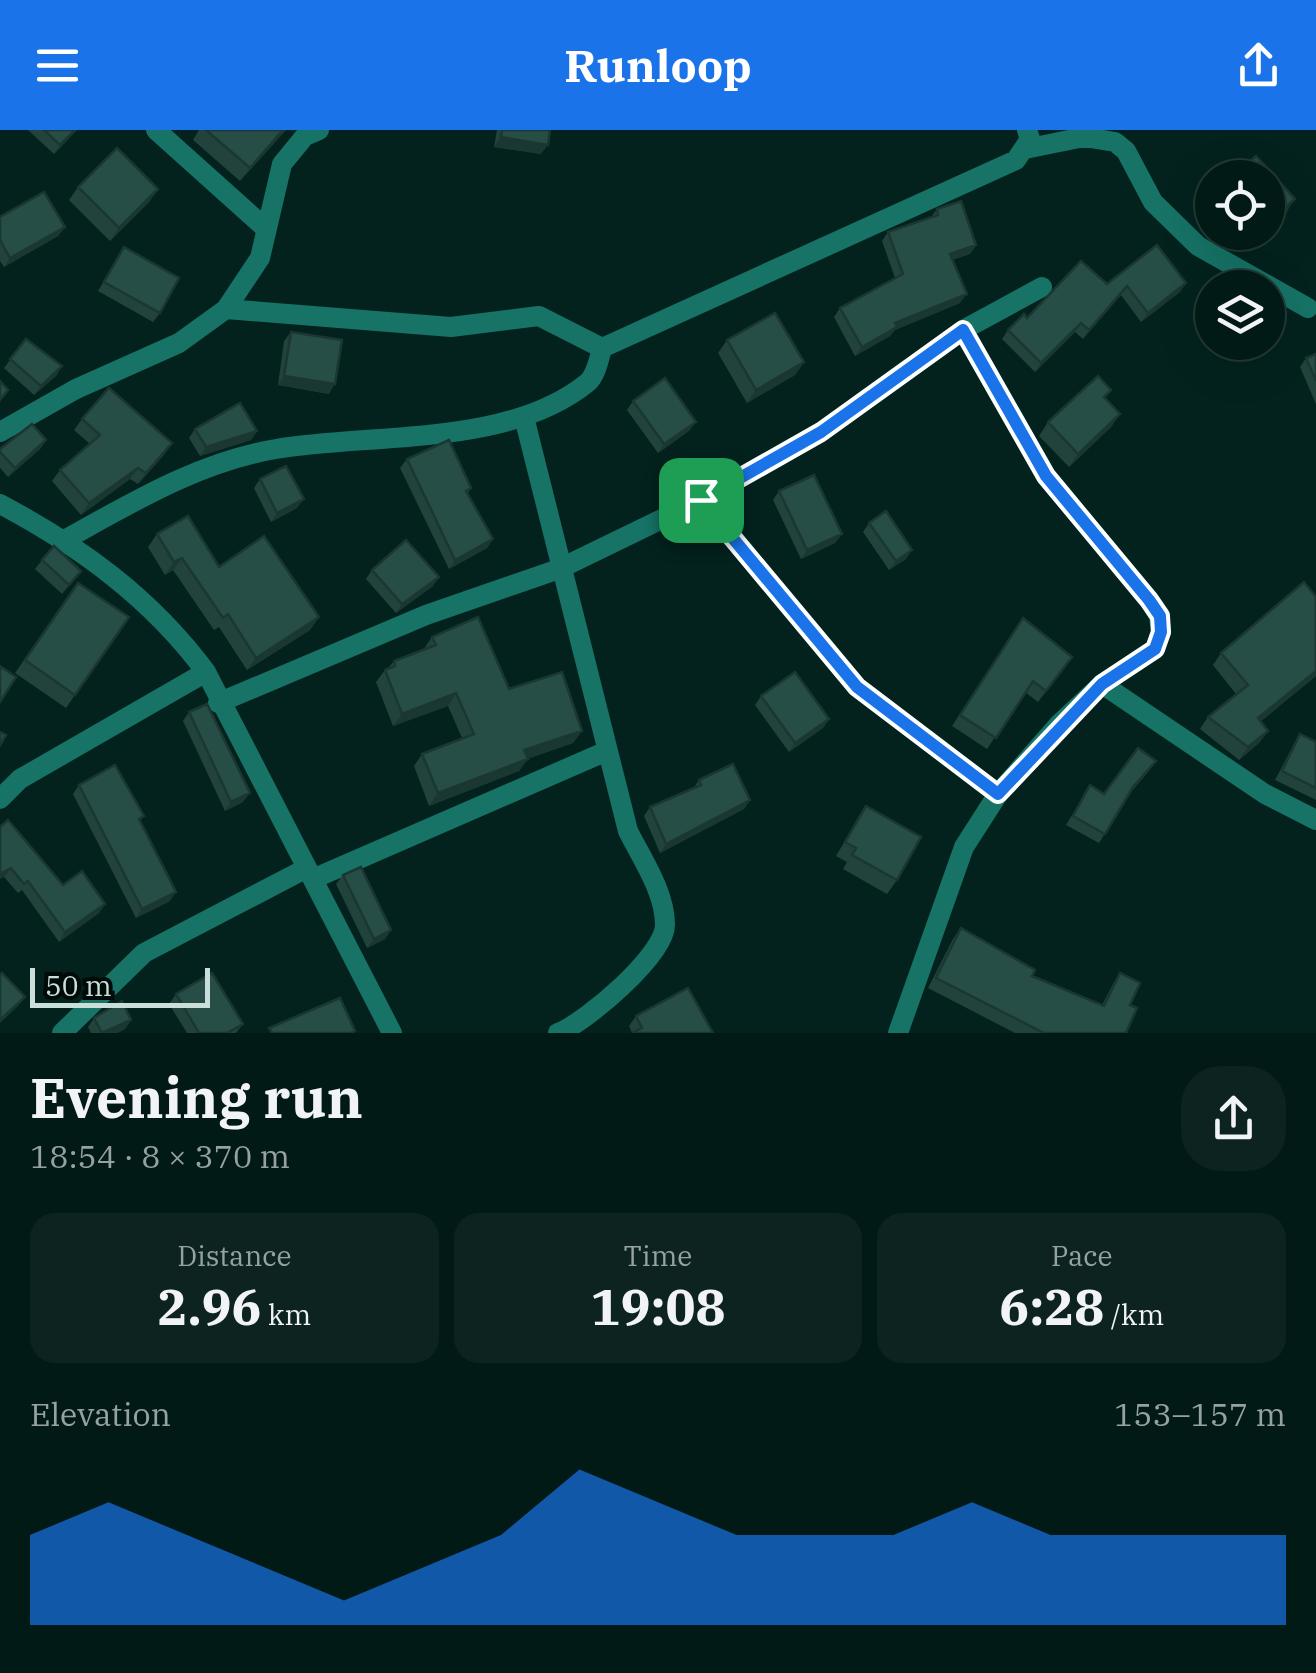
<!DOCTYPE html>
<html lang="en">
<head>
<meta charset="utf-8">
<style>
  :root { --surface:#021a16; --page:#0c231f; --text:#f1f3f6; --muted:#96a1a1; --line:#233835; --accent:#1a73e8 }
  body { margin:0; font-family:"IBM Plex Serif",serif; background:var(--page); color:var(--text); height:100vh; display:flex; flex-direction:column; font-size:38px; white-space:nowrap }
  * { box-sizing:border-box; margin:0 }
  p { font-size:32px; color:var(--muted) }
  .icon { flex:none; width:55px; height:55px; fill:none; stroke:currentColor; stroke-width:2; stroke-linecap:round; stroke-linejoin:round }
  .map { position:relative; height:903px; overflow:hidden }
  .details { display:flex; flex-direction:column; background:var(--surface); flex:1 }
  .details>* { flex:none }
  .tools { position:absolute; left:1195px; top:30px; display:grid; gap:20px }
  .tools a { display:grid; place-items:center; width:90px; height:90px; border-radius:50%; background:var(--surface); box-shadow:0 10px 40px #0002,0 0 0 2px var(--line); font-size:50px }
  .scale { position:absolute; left:30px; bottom:25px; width:180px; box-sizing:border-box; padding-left:10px; border:5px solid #cadfda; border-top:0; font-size:28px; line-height:35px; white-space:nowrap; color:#cadfda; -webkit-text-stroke:8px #000a08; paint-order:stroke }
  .pin { position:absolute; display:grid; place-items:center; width:85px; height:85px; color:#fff; margin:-42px; border-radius:20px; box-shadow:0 5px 15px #0006 }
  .round { display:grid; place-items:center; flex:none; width:105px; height:105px; border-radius:40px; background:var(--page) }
  .summary { display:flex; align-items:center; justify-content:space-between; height:170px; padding:0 30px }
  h1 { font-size:55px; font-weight:700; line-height:75px }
  .metrics { display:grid; grid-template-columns:repeat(3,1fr); gap:15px; height:170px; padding:10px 30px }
  .metrics div { display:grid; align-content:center; border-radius:25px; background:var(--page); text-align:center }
  .metrics b { font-size:50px; font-weight:700 }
  .metrics small { font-size:28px; font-weight:400 }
  .metrics p { font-size:28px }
  .chart { height:280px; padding:20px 30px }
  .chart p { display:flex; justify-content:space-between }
  .chart svg { width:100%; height:180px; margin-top:10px; fill:var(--accent); opacity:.7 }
  header { display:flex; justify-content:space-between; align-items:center; height:130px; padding:0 30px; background:var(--accent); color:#fff; font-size:45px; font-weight:700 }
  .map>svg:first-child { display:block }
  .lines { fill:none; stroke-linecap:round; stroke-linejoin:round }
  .street { stroke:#167366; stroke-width:20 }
  .wall { fill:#21433c }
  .shaded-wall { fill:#1b3731 }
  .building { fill:#264e46; stroke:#1b3731; stroke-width:2.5 }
  .route-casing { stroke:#fff; stroke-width:20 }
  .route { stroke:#1a73e8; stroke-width:12 }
</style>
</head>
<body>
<header><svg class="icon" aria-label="menu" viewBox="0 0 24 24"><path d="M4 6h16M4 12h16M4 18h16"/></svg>Runloop<svg class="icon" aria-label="share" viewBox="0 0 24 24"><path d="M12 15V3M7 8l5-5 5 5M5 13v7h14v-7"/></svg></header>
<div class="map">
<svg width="1316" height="903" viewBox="0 0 1316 903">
  <rect width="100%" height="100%" fill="#03221e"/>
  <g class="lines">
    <!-- street -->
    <path class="street" d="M 156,0 L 264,97
      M 1025,19 L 1084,7 L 1115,12 L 1126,21 L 1153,72 L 1198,116 L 1308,178
      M 226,179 L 451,197 L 539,186 L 602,218 L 1016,30 L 1030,9 L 1027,0
      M 524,287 L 628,701 C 642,729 665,762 665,795 C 665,825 585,893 558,903
      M 0,302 L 76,259 L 179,213 L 226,179 L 260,128 L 282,34 L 305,6 L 319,0
      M 701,370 L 857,557 L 998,664
      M 0,374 C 81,417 151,468 206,542 L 392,903
      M 66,409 C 133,372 199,332 276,319 C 371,303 508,317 587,253 C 596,246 599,229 602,218
      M 1102,554 L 1265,664 L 1316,690
      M 218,573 L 426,485 L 559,439 L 701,370 L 821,302 L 963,200 L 1042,157
      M 0,669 L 20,649 L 206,542
      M 315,748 L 607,621
      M 62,903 L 144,823 L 305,739
      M 898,903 L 964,717 L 998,664 L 1059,594 L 1102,554 L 1155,519 L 1161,502 L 1159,486 L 1149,470 L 1046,346 L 963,200"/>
  </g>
  <!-- wall -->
  <path class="wall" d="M 28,0 L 77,0 L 54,24 Z
    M 199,0 L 286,0 L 240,51 L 193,10 Z
    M 497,0 L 550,0 L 541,24 L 494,17 Z
    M 78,57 L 158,59 L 149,72 L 110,111 L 69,70 Z
    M 1212,64 L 1212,98 L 1198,81 Z
    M 937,79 L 976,115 L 970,124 L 952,130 L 960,173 L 895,200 L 890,206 L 855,226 L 834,187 L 840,178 L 895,148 L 882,111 L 888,102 L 931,87 Z
    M 0,87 L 65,97 L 58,106 L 4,137 L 0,131 Z
    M 1217,102 L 1264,102 L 1250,115 L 1244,108 L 1232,119 Z
    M 124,117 L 160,183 L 153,192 L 98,161 Z
    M 1186,153 L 1180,162 L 1141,192 L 1121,165 L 1083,209 L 1075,202 L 1035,242 L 1002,209 L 1008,200 L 1027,188 L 1107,154 Z
    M 291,202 L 329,264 L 278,255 L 284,211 Z
    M 26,209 L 62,236 L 56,246 L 34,265 L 4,238 Z
    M 727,210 L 804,232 L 795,245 L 747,273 L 718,223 Z
    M 1316,224 L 1316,274 L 1300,237 L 1306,228 Z
    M 1111,260 L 1105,268 L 1120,284 L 1111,297 L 1069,337 L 1039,306 L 1048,292 Z
    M 633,271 L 689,301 L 658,323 L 627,280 Z
    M 82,289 L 164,325 L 138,354 L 130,349 L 81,385 L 52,351 L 60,340 L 90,314 L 74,300 Z
    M 195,299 L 257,301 L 251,310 L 200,326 L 189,308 Z
    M 46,310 L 40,319 L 8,347 L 0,338 L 0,319 Z
    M 407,329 L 471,358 L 468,363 L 493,409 L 487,418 L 449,439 L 400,338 Z
    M 260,349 L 297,378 L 271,392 L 254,358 Z
    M 779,361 L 842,404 L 835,413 L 801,429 L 773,370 Z
    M 869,393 L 906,429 L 889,440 L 863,402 Z
    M 157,404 L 219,437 L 319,487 L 310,500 L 247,540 L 219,497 L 214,500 L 173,440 L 165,445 L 148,417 Z
    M 42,430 L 81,441 L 62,464 L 35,439 Z
    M 372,440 L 433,456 L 396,483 L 366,449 Z
    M 78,453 L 129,487 L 66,578 L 15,543 Z
    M 1023,488 L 1064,538 L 1038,572 L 1025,562 L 987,619 L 952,596 Z
    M 432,507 L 509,559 L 582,601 L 573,613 L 527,629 L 519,641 L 429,676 L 414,636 L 422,624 L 462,608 L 448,576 L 393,596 L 376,552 L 385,540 L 388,538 L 394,531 L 423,520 Z
    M 1221,523 L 1316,546 L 1260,592 L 1268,601 L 1259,613 L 1239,630 L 1200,599 L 1208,587 L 1236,564 L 1213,535 Z
    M 761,566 L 829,589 L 823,598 L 789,622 L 755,575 Z
    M 189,582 L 243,672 L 225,681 L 183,591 Z
    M 1300,604 L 1316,612 L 1316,670 L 1275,650 L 1294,614 Z
    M 1150,640 L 1130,663 L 1099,713 L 1066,695 L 1090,655 L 1104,664 Z
    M 699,650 L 750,670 L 744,679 L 660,723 L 644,686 L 650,677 L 693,659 Z
    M 79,655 L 144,686 L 140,691 L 170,771 L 136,788 L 73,664 Z
    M 866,676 L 897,750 L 887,764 L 843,739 L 847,732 L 836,726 Z
    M 0,697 L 63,755 L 105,774 L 99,783 L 59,812 L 22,760 L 18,763 L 4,747 Z
    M 343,745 L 391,800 L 385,809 L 367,818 L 336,754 Z
    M 961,798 L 1032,846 L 1102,875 L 1113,854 L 1120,843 L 1130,875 L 1126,903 L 1015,903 L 928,858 L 953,809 Z
    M 176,864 L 243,894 L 236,903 L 187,903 L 169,874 Z
    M 636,886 L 713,903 L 632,903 L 629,896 Z
    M 94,888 L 131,890 L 125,899 L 117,903 L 91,903 L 88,897 Z"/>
  <!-- shaded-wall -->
  <path class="shaded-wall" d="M 75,0 L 77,0 L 54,24 L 60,15 Z
    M 283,0 L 286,0 L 240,51 L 250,38 Z
    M 501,7 L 548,15 L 541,24 L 494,17 Z
    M 158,59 L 149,72 L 110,111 L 119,98 Z
    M 1295,69 L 1286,83 L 1268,99 L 1268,94 Z
    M 65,97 L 58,106 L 4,137 L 10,128 Z
    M 1245,102 L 1248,102 L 1232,119 L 1241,106 Z
    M 1259,102 L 1264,102 L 1250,115 Z
    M 976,115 L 970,124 L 943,133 L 950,124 Z
    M 1186,153 L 1180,162 L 1141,192 L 1148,183 Z
    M 1127,156 L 1121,165 L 1083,209 L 1089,200 Z
    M 967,164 L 960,173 L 895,200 L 890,206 L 855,226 L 862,217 L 895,193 Z
    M 1081,193 L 1075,202 L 1035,242 L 1041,233 Z
    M 804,232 L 795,245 L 747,273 L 756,260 Z
    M 62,236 L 56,246 L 34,265 L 41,256 Z
    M 284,246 L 335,254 L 329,264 L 278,255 Z
    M 1120,284 L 1111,297 L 1069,337 L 1078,324 Z
    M 696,292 L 689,301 L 658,323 L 664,314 Z
    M 257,301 L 251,310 L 200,326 L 206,317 Z
    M 46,310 L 40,319 L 8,347 L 15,338 Z
    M 172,313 L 164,325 L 138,354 L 146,343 Z
    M 138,338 L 130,349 L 81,385 L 89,373 Z
    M 304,369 L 297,378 L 271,392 L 277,383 Z
    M 842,404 L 835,413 L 801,429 L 807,420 Z
    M 493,409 L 487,418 L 449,439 L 455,430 Z
    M 912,420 L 906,429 L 889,440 L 896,431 Z
    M 182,428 L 173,440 L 165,445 L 174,432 Z
    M 439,447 L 433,456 L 396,483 L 402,474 Z
    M 319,487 L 310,500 L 247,540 L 256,528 Z
    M 1316,541 L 1316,546 L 1249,601 L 1258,588 Z
    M 456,563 L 448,576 L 393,596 L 402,584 Z
    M 829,589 L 823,598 L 789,622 L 795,613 Z
    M 582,601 L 573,613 L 515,633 L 524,620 Z
    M 1268,601 L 1259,613 L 1239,630 L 1248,617 Z
    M 528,629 L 519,641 L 429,676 L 438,663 Z
    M 250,663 L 243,672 L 225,681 L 231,672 Z
    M 750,670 L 744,679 L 660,723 L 666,714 Z
    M 11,738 L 4,747 L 0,749 L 0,744 Z
    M 176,762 L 170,771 L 136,788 L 142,779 Z
    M 105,774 L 99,783 L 59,812 L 65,802 Z
    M 391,800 L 385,809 L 367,818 L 374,809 Z
    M 25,867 L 18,876 L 0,893 L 0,890 Z
    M 131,890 L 125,899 L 117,903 L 105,903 Z"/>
  <!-- building -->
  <path class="building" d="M 44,0 L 75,0 L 60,15 Z
    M 206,0 L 283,0 L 250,38 Z
    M 502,0 L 550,0 L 548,15 L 501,7 Z
    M 117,18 L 158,59 L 119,98 L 78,57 Z
    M 1256,26 L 1295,69 L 1268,94 L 1268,48 L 1231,48 Z
    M 44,62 L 65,97 L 10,128 L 0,110 L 0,87 Z
    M 961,71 L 976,115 L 950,124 L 967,164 L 895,193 L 897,197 L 862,217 L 840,178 L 903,144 L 888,102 L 938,85 L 937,79 Z
    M 1157,115 L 1186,153 L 1148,183 L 1127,156 L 1089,200 L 1081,193 L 1041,233 L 1008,200 L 1024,184 L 1027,188 L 1081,131 L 1107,154 Z
    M 124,117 L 179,148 L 160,183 L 104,152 Z
    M 775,183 L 804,232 L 756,260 L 727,210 Z
    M 291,202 L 342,210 L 335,254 L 284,246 Z
    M 26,209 L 62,236 L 41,256 L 10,229 Z
    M 1316,224 L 1316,251 L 1306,228 Z
    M 1098,246 L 1111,260 L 1104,267 L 1120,284 L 1078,324 L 1048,292 Z
    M 665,248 L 696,292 L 664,314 L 633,271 Z
    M 0,251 L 8,260 L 0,270 Z
    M 109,258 L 172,313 L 146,343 L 138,338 L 89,373 L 60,340 L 100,305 L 82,289 Z
    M 240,273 L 257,301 L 206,317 L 195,299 Z
    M 32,294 L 46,310 L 15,338 L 0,322 L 0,319 Z
    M 449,310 L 471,358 L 466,361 L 493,409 L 455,430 L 407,329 Z
    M 286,336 L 304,369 L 277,383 L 260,349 Z
    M 814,345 L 842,404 L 807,420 L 779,361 Z
    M 886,381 L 912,420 L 896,431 L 869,393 Z
    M 188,386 L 219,437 L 264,406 L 319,487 L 256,528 L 228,484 L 223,488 L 182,428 L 174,432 L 157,404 Z
    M 406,410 L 439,447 L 402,474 L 372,440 Z
    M 54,416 L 81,441 L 69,455 L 42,430 Z
    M 1304,452 L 1316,467 L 1316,541 L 1258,588 L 1268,601 L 1248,617 L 1208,587 L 1248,555 L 1221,523 Z
    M 78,453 L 129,487 L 75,565 L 25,530 Z
    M 478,487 L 509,559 L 562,542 L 582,601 L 524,620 L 528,629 L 438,663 L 422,624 L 474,604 L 456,563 L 402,584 L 385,540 L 395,536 L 394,531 L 436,515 L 432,507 Z
    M 1023,488 L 1072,527 L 1046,561 L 1033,551 L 996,608 L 960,585 Z
    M 0,536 L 16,547 L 0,572 Z
    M 795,542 L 829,589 L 795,613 L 761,566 Z
    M 207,574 L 250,663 L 231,672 L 189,582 Z
    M 0,602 L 6,605 L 0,615 Z
    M 1300,604 L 1316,612 L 1316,658 L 1282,641 Z
    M 1138,618 L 1156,631 L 1133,657 L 1105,704 L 1073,686 L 1090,655 L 1104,664 Z
    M 733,634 L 750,670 L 666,714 L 650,677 L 701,655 L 699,650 Z
    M 115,635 L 144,686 L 139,689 L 176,762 L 142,779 L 79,655 Z
    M 866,676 L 921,707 L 897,750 L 852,725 L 856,718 L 845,712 Z
    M 8,690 L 63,755 L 82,741 L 105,774 L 65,802 L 28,751 L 24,754 L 11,738 L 0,744 L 0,697 Z
    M 361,737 L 391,800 L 374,809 L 343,745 Z
    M 961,798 L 1035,840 L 1032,846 L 1104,876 L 1120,843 L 1140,853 L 1130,875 L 1137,878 L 1126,903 L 1044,903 L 936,848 Z
    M 2,843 L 25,867 L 0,890 L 0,845 Z
    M 212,843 L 243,894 L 227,903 L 199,903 L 176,864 Z
    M 688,858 L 713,903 L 632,903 L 642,898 L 636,886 Z
    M 340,868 L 355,901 L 351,903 L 272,903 L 269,898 Z
    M 122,871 L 131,890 L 102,903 L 94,888 Z"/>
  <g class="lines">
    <defs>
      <path id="route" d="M 963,200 L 1046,346 L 1149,470 L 1160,486 L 1161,502 L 1155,519 L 1102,554 L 998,664 L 857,557 L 701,370 L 821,302 Z"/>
    </defs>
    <!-- route casing -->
    <use href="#route" class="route-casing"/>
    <!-- route -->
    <use href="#route" class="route"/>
  </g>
</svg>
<div class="tools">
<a><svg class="icon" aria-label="locate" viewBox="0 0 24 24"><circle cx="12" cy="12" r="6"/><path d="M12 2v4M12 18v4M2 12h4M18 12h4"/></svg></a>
<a><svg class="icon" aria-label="layers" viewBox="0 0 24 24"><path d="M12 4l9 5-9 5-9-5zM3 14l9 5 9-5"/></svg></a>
</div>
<div class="scale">50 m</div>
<div class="pin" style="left:701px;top:370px;background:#1e9e55"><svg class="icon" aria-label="arrive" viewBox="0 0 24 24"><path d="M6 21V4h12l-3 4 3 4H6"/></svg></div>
</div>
<section class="details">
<div class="summary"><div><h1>Evening run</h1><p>18:54 · 8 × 370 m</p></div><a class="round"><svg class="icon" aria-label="share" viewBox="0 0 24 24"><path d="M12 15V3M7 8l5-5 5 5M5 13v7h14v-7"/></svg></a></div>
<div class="metrics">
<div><p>Distance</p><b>2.96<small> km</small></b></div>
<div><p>Time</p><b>19:08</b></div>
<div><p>Pace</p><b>6:28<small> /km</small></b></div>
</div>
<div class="chart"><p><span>Elevation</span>153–157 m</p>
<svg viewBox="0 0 160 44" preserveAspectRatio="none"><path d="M0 44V22L10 14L20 22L30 30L40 38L50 30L60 22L70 6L80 14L90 22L100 22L110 22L120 14L130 22L140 22L150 22L160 22V44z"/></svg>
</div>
</section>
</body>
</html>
